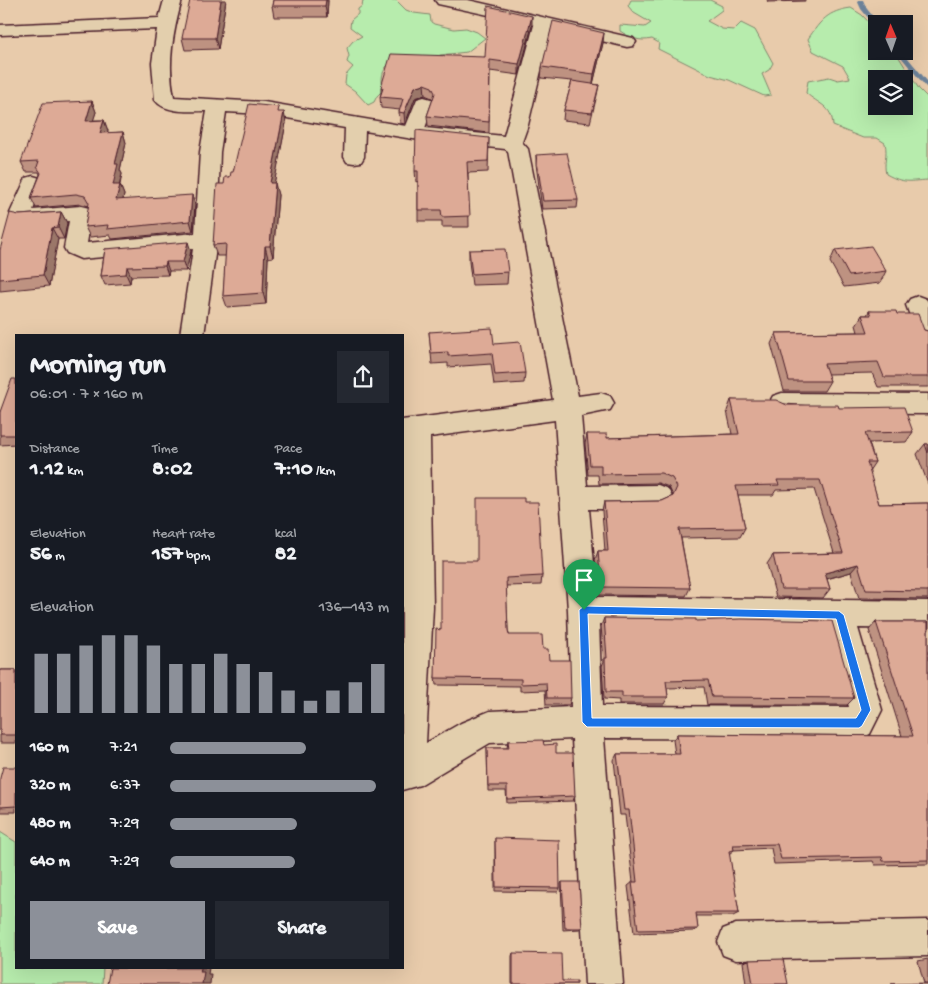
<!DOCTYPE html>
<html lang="en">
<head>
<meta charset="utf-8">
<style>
  :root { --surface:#171b24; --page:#242831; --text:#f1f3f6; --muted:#9ea1a6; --accent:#8c9099 }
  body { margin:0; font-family:"Gochi Hand",sans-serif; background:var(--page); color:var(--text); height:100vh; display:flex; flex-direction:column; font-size:19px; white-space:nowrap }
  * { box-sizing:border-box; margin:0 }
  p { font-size:16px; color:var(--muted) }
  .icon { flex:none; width:28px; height:28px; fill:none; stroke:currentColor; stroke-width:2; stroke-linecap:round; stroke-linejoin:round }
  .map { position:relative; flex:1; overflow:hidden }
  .panel { position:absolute; left:15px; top:334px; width:389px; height:635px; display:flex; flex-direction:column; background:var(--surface); border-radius:0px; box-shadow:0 5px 20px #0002 }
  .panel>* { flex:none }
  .needle { width:32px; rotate:358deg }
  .controls { position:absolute; left:868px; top:15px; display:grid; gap:10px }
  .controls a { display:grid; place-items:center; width:45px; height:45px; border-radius:0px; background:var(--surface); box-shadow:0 5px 20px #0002; font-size:25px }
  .pin { position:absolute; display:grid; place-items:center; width:42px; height:42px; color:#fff; margin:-51px -21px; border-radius:50% 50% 50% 0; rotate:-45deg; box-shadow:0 0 5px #0007 }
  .pin .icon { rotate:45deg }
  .round { display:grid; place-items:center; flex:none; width:52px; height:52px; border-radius:0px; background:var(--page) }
  .summary { display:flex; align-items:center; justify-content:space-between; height:85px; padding:0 15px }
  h1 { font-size:28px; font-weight:800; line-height:38px }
  .stats { display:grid; grid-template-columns:repeat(3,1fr); gap:8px; height:85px; padding:5px 15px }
  .stats div { display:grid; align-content:center }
  .stats b { font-size:21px; font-weight:800 }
  .stats small { font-size:14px; font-weight:400 }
  .stats p { font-size:14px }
  .chart { height:140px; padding:10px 15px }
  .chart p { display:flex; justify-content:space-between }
  .chart svg { width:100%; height:90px; margin-top:5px; stroke:var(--accent); stroke-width:6 }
  .cta { display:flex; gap:10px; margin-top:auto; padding:10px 15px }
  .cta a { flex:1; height:58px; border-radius:0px; background:var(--accent); color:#fff; font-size:20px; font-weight:800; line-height:58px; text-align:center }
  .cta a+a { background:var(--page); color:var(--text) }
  ul { padding:0 15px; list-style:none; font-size:16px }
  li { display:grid; grid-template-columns:80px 60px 1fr; align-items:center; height:38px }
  li i { height:12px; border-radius:6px; background:var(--accent) }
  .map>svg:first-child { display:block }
  .green { fill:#b7ecad; stroke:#80866c; fill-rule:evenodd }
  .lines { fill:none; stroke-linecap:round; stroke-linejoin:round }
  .stream { fill:#6c8299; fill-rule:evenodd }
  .minor-casing { stroke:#4a1f2b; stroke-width:3 }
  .minor { fill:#e3cfad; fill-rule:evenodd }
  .wall { fill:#be9281; stroke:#4a1f2b }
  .shaded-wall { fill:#9b7769; stroke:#4a1f2b }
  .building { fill:#ddaa96; stroke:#4a1f2b }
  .route { fill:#1a73e8; stroke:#fff; fill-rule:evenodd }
</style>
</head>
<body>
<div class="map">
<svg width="928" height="984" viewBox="0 0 928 984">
  <rect width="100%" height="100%" fill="#e8cbab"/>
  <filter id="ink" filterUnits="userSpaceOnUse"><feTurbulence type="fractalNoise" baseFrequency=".02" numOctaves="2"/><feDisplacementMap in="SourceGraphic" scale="10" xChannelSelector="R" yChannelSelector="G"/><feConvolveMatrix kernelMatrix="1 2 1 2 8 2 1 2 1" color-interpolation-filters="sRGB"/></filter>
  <g filter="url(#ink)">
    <!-- green -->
    <path class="green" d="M 363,0 L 396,0 L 406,10 L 414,13 L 430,15 L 431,22 L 434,24 L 454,29 L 466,28 L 477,32 L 485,38 L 467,52 L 440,55 L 436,58 L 390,63 C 382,70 380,79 384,89 L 377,96 L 374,102 L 368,105 L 355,91 L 345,84 L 346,75 L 353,67 L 347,62 L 349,56 L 347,48 L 353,41 L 362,36 L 350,27 L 351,20 L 358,14 L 358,9 L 362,6 Z
      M 631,0 L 710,0 L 722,6 L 722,10 L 707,21 L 722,29 L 734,30 L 741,23 L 755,30 L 773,63 L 769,70 L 762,74 L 771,95 L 764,96 L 729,80 L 710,75 L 658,49 L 659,43 L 652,39 C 639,42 631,38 620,31 L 620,25 L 645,27 L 651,23 L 634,13 L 628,6 Z
      M 851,8 L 862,15 L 876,30 L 876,51 L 895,51 L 919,89 L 928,98 L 928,180 C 909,181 904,184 886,174 C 883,163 888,155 885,143 L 877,138 L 863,138 L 833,126 C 832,105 819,105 806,93 L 808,81 L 829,77 L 838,80 L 850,78 L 843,66 L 813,51 L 808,39 C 821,20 828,11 851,8 ZM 876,79 L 904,79 L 904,106 L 876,106 Z
      M 0,832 L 16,842 L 16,968 L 103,968 L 102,984 L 0,984 Z"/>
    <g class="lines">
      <!-- stream -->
      <path class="stream" d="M 857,0 L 863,0 L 867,9 L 879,24 L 874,25 L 861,9 Z
        M 896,51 L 902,51 L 928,82 L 928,88 L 926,87 Z"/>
      <defs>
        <path id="minor" d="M 164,0 L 182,0 C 173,32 167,64 174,97 L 264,102 L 406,126 L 417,99 L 424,97 L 431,99 L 434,103 L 425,128 L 504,136 L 534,25 L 438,4 L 435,0 L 468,0 L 633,38 L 636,42 L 633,46 L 627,47 L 551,29 L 528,125 L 522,142 L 528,149 L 578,396 L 601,393 L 610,396 L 614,403 L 610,410 L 581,416 L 587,486 L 658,485 L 668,489 L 672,497 L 668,505 L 658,509 L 589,509 L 597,597 L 928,601 L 928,629 L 858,628 L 882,710 L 870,734 L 859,739 L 604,738 L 623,984 L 585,984 L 572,739 L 490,743 L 420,785 L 402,790 L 402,420 L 553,400 L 508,151 L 505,149 L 413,139 L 365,131 L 364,157 L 361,162 L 354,163 L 347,162 L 344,157 L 345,128 L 264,114 L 226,112 L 220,152 L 217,240 L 204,335 L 180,335 L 193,249 L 81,259 L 67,253 L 64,248 L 69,221 L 25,225 L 17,223 L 10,213 L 26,178 L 33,176 L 40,178 L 44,183 L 33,210 L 81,206 L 89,208 L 92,213 L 87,243 L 195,233 L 200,152 L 207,111 C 192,111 165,114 155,100 L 152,63 L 157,29 L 0,35 L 0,25 L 159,18 ZM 555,420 L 568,610 L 571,707 L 490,711 L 461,723 L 426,743 L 433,607 L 430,437 ZM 599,624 L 827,627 L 849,707 L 602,706 Z
          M 918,296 L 926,299 L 928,302 L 928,343 L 919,340 L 906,305 L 910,299 Z
          M 782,393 L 928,394 L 928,414 L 782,413 L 773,410 L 769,403 L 773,396 Z
          M 928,920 L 928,956 L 736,960 L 723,955 L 718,942 L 723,929 L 736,924 Z"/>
      </defs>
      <!-- minor casing -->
      <use href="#minor" class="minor-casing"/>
      <!-- minor -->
      <use href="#minor" class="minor"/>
    </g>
    <!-- wall -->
    <path class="wall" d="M 226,0 L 218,49 L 185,50 L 182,38 Z
      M 273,0 L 328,0 L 327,17 L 274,17 L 272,6 Z
      M 767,0 L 805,0 L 805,1 L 768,2 Z
      M 532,26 L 519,75 L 490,71 L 489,133 L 428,126 L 427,116 L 433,99 L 432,98 L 425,95 L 415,98 L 405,124 L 400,123 L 399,112 L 400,110 L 381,108 L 380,97 L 381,93 L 381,87 L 485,57 Z
      M 603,43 L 593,84 L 599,85 L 597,95 L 590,123 L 563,120 L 564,110 L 572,81 L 541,78 L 542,67 Z
      M 92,101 L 96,112 L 93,120 L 104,120 L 108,131 L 107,133 L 123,132 L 126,143 L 120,170 L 122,174 L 120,185 L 124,195 L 123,200 L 195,205 L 193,231 L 112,239 L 110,235 L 90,237 L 85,227 L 89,206 L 81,204 L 36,208 L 31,198 L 40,174 L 39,172 L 26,172 L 21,162 Z
      M 280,112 L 286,123 L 274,183 L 278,195 L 273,257 L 268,258 L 266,304 L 227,307 L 223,296 L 226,256 L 217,256 L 213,245 L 224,184 Z
      M 489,138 L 488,172 L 468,173 L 469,227 L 442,227 L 442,221 L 418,221 L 418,181 L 416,182 L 415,171 Z
      M 536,155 L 578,200 L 577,208 L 542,209 L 536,164 Z
      M 61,212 L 67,223 L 64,239 L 58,239 L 49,286 L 0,291 L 0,250 L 19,215 Z
      M 105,249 L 191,251 L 186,271 L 169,271 L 168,275 L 131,276 L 130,283 L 105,285 L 101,276 Z
      M 469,250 L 508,272 L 507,284 L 472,285 L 469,262 Z
      M 835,250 L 886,271 L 880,283 L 844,287 L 830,262 Z
      M 869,311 L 897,314 L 924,330 L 928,331 L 928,387 L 878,387 L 872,373 L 827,374 L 830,381 L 824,391 L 784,391 L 771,344 L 776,333 L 858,332 L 856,325 L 862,315 L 867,315 Z
      M 429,332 L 494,344 L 525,373 L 524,383 L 494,385 L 491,364 L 448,367 L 448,363 L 432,364 Z
      M 16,379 L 16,444 L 0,445 L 0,412 Z
      M 731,400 L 839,408 L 913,432 L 906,442 L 869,443 L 875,462 L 869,471 L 879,504 L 928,503 L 928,599 L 859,598 L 851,572 L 827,579 L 830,589 L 823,598 L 776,597 L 767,564 L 773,555 L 834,553 L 814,489 L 776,490 L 773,495 L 738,495 L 745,528 L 740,537 L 681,538 L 690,588 L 686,596 L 599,595 L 595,560 L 598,551 L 605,551 L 602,511 L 604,502 L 662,501 L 673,496 L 669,487 L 658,483 L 599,484 L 598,475 L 588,475 L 585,444 L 587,434 L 607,438 L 732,434 L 727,411 Z
      M 925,444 L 928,444 L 928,484 L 917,454 Z
      M 524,502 L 542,576 L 541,585 L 506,586 L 508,630 L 509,635 L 543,649 L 549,660 L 571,698 L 569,705 L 546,705 L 545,690 L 520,691 L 520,686 L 436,685 L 435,678 L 441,630 L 477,561 Z
      M 604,618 L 696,621 L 854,698 L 847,705 L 707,705 L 704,687 L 667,688 L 668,697 L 664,704 L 619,704 L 619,700 L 604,699 L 602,666 L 604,661 L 601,626 Z
      M 876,622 L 928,622 L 928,864 L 875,865 L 873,861 L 774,864 L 771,848 L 734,850 L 729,854 L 739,913 L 733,916 L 696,916 L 698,929 L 693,931 L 634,933 L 628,886 L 633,882 L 625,815 L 620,815 L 614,760 L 617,754 L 675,754 L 673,740 L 677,734 L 902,736 L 869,630 Z
      M 0,670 L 16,670 L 16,743 L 0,743 Z
      M 508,741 L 544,745 L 556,753 L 575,796 L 573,801 L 507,803 L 506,791 L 488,791 L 487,748 L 507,748 Z
      M 16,767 L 16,812 L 2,812 L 0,811 L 0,807 Z
      M 495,838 L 560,888 L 558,892 L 495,891 Z
      M 562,882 L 582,928 L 580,929 L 563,930 L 561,884 Z
      M 513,953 L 562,981 L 577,984 L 512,984 L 512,956 Z
      M 928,959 L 928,984 L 924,983 L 918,961 Z
      M 749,960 L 788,984 L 746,984 L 743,962 Z"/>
    <!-- shaded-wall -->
    <path class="shaded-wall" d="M 221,0 L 226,0 L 218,49 L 215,38 Z
      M 326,0 L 328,0 L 327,17 L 325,6 Z
      M 532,16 L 532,26 L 519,75 L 519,64 Z
      M 604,33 L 603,43 L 593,84 L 594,74 Z
      M 424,84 L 425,95 L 415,98 L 405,124 L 404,113 L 415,87 Z
      M 92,101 L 96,112 L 90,131 L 86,121 Z
      M 284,112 L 286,123 L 272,195 L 270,183 Z
      M 104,120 L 108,131 L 104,144 L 100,133 Z
      M 123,132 L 126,143 L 120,170 L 122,174 L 117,195 L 113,185 L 115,164 Z
      M 275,183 L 278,195 L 273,257 L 270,246 Z
      M 120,185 L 124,195 L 120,210 L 116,200 Z
      M 192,195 L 195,205 L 193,231 L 190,221 Z
      M 61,212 L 67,223 L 64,239 L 58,227 Z
      M 52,228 L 58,239 L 49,286 L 43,275 Z
      M 188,242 L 191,251 L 186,271 L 183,262 Z
      M 265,246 L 268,258 L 266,304 L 263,293 Z
      M 166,262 L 169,271 L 168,275 L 165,266 Z
      M 127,267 L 131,276 L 130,283 L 126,274 Z
      M 858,564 L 851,572 L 819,581 L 825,573 Z
      M 201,968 L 209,968 L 208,974 L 211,974 L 210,984 L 202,984 L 200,972 Z"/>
    <!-- building -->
    <path class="building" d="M 190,0 L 221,0 L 215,38 L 182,38 Z
      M 273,0 L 326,0 L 325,6 L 272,6 Z
      M 488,6 L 532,16 L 519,64 L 490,60 L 489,122 L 427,116 L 435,93 L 432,87 L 424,84 L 415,87 L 404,113 L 399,112 L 403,99 L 380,97 L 383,88 L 381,87 L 391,54 L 485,57 Z
      M 553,21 L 604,33 L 594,74 L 542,67 Z
      M 572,81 L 599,85 L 592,113 L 564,110 Z
      M 92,101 L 86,121 L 104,120 L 100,133 L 123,132 L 115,164 L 118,164 L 113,185 L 120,185 L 116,200 L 192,195 L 190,221 L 107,229 L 108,225 L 85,227 L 89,203 L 85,196 L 76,194 L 31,198 L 41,173 L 37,167 L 39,161 L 21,162 L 43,103 Z
      M 249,104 L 279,107 L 278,112 L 284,112 L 270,183 L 275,183 L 270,246 L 265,246 L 263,293 L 223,296 L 226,244 L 213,245 L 217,184 L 224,184 L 225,177 L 230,177 L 231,172 L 233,172 Z
      M 416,130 L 489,138 L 488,161 L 467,162 L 470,216 L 442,217 L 441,210 L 418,210 L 418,171 L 415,171 Z
      M 567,153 L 578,200 L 543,201 L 536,155 Z
      M 61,212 L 58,227 L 52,228 L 43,275 L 0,279 L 0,250 L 10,213 L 19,215 Z
      M 188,242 L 183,262 L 166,262 L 165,266 L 127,267 L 126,274 L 101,276 L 105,249 Z
      M 871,246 L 886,271 L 849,276 L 835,250 Z
      M 505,249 L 508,272 L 472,274 L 469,250 Z
      M 869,311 L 896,311 L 897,314 L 918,314 L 924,330 L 928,331 L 928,377 L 884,377 L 878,362 L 824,364 L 830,381 L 789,381 L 776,333 L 868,332 L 862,315 L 871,315 Z
      M 492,328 L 494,344 L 520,342 L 525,373 L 495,375 L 492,353 L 448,356 L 448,352 L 431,353 L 429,332 Z
      M 12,379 L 16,379 L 16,435 L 0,435 L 0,412 Z
      M 731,400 L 776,400 L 787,405 L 838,405 L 839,408 L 904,407 L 913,432 L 865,433 L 875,462 L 867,462 L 879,504 L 928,503 L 928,591 L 866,590 L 858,564 L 825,573 L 830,589 L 781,589 L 773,555 L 843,553 L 820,480 L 777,480 L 779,485 L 736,486 L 745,528 L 679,529 L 690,588 L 601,587 L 598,551 L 608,551 L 604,502 L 662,501 L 673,496 L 677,487 L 672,478 L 661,473 L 601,474 L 601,465 L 590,465 L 587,434 L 607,434 L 607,438 L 739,434 Z
      M 925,444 L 928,444 L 928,453 Z
      M 477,498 L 524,498 L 524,502 L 538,502 L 542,576 L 506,578 L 508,630 L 509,635 L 542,635 L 543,649 L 548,649 L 549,660 L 570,660 L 571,698 L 547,698 L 546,683 L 521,684 L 521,679 L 435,678 L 436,629 L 441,630 L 441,561 L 477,561 Z
      M 604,618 L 696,619 L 696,621 L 741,619 L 832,621 L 854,698 L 712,697 L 708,680 L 666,681 L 668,697 L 622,697 L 622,692 L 606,692 L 605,658 L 607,658 Z
      M 876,622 L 928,622 L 928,860 L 883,861 L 882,857 L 781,859 L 777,844 L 733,845 L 734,850 L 729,851 L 739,913 L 696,913 L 698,929 L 638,930 L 632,882 L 637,882 L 629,810 L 624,810 L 617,754 L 680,754 L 677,734 L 913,736 Z
      M 0,670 L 16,670 L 16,735 L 0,735 Z
      M 543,740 L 544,745 L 556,744 L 556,753 L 573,753 L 575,796 L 507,799 L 507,786 L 488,786 L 487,748 L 509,748 L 508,741 Z
      M 3,767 L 16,767 L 16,806 L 0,807 L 0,778 Z
      M 495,838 L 559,840 L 560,888 L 496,887 Z
      M 562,882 L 579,882 L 582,928 L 565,928 Z
      M 513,953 L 561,954 L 562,981 L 577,981 L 577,984 L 513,984 Z
      M 783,959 L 788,984 L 753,984 L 749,960 Z
      M 110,968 L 201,968 L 200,972 L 204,972 L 202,984 L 107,984 Z
      M 928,983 L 928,984 L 891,984 Z"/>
  </g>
  <!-- route -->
  <path class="route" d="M 584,606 L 839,611 L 844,615 L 871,710 L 862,726 L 859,728 L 587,727 L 582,722 L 579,610 ZM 588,614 L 836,619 L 861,710 L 856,718 L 592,718 Z"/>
</svg>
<div class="controls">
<a><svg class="needle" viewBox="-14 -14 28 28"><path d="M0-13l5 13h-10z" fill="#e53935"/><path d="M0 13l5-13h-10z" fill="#9ea1a6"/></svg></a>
<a><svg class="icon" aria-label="layers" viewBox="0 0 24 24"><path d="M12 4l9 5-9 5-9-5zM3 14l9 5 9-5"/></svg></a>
</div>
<div class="pin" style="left:584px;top:610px;background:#1e9e55"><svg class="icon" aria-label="arrive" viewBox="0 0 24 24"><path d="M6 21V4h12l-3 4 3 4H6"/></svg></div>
<section class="panel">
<div class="summary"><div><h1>Morning run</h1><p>06:01 · 7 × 160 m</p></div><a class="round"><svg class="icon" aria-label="share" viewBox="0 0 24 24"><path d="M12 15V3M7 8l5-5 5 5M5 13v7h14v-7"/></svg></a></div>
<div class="stats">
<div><p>Distance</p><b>1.12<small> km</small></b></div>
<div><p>Time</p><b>8:02</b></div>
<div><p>Pace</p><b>7:10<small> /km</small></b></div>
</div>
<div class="stats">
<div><p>Elevation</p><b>56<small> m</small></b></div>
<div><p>Heart rate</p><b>157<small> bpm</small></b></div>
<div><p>kcal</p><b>82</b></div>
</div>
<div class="chart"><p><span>Elevation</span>136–143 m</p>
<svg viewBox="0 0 160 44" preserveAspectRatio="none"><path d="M5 44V15M15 44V15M25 44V11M35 44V6M45 44V6M55 44V11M65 44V20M75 44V20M85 44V15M95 44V20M105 44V24M115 44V33M125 44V38M135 44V33M145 44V29M155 44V20"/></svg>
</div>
<ul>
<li><b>160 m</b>7:21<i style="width:62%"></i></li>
<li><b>320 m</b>6:37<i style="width:94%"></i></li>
<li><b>480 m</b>7:29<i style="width:58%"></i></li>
<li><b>640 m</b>7:29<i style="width:57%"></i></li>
</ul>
<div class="cta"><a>Save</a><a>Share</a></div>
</section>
</div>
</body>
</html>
